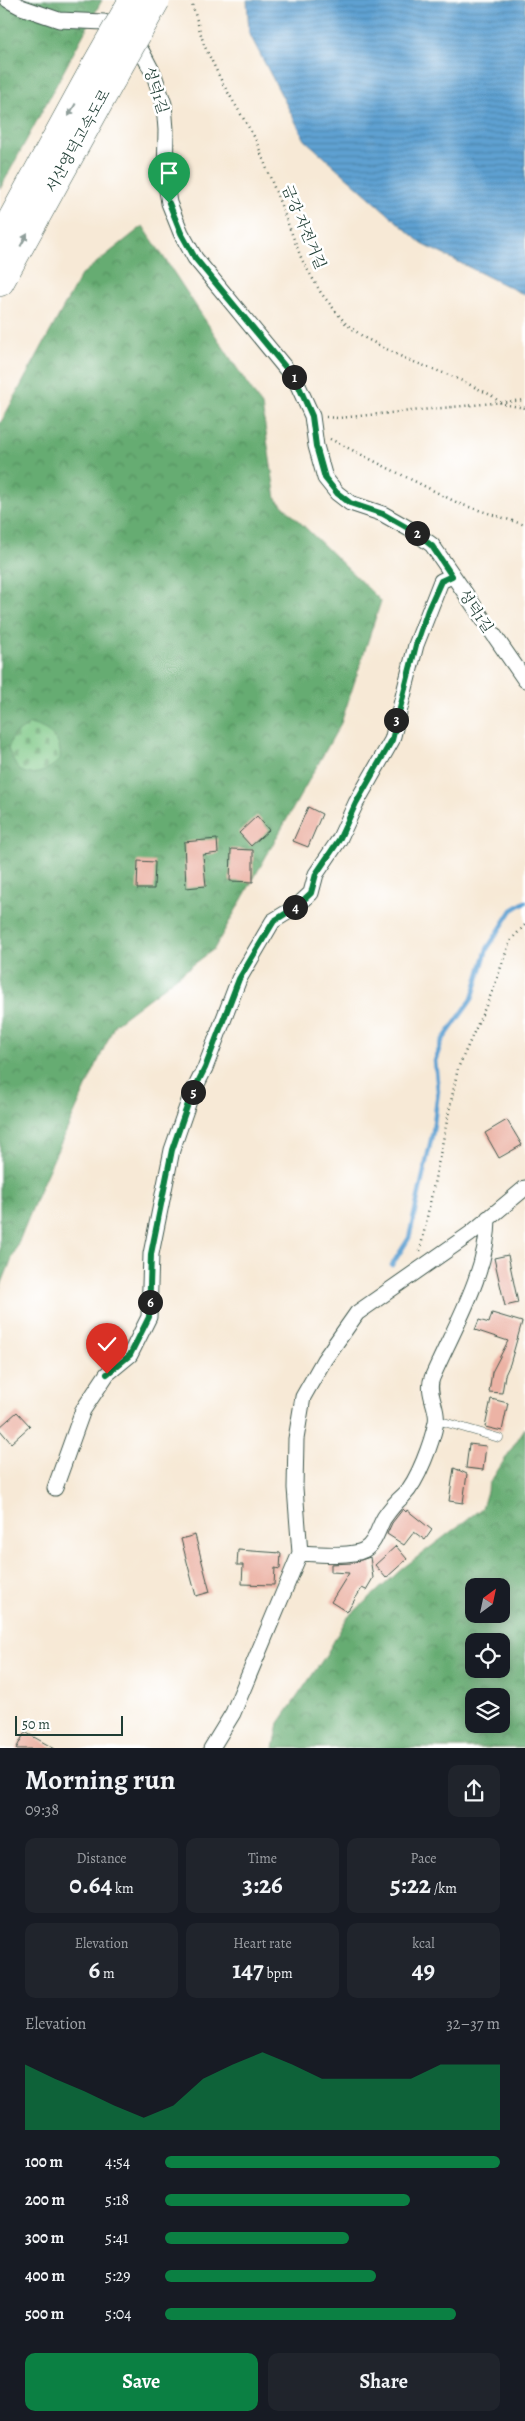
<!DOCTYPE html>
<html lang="en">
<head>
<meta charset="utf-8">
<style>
  :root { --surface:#171b24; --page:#20242c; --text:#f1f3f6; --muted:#9ea1a6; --accent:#0b8043 }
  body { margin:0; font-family:Alegreya,"Noto Serif KR",serif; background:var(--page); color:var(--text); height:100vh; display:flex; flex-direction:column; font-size:19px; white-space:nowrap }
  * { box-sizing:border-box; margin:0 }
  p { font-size:16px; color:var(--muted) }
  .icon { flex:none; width:28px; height:28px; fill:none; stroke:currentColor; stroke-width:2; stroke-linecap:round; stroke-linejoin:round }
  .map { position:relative; height:1748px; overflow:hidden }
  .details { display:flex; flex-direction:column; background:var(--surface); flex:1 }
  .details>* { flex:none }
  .needle { width:32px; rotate:33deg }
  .tools { position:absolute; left:465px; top:1578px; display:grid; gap:10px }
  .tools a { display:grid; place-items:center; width:45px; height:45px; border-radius:10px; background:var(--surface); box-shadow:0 2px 12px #0003; font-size:25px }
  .scale { position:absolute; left:15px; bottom:12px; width:108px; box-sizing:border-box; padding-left:5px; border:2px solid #1f3d34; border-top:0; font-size:14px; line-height:18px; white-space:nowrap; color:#1f3d34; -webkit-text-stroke:4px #fff; paint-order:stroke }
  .pin { position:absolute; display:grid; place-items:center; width:42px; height:42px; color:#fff; margin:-51px -21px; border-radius:50% 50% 50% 0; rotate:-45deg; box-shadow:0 0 5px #0007 }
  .pin .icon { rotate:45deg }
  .km { position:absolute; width:25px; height:25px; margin:-12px; border-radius:50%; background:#222; color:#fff; font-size:14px; line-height:25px; text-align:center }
  .round { display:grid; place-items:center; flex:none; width:52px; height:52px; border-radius:10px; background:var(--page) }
  .summary { display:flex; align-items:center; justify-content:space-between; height:85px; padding:0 25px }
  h1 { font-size:28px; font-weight:700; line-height:38px }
  .stats { display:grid; grid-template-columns:repeat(3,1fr); gap:8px; height:85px; padding:5px 25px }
  .stats div { display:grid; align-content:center; border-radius:10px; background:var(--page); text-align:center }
  .stats b { font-size:25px; font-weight:700 }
  .stats small { font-size:14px; font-weight:400 }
  .stats p { font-size:14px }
  .chart { height:140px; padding:10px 25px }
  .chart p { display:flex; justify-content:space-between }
  .chart svg { width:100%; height:90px; margin-top:5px; fill:var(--accent); opacity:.7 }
  .primary-button { display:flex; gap:10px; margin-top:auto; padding:10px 25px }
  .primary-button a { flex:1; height:58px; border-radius:10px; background:var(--accent); color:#fff; font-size:20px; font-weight:700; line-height:58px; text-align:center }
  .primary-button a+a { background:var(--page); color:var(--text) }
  ul { padding:0 25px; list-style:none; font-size:16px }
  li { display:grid; grid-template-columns:80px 60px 1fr; align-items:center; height:38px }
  li i { height:12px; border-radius:6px; background:var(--accent) }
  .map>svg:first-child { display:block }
  .forest { fill:url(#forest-crowns); stroke:#427453; fill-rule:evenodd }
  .cemetery { fill:url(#cemetery-stones); stroke:#4e825c }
  .water { fill:url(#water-rules); stroke:#3e6f83 }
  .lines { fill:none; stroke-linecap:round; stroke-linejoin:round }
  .stream { stroke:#5ea1d2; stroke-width:4.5 }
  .building { fill:#ecb3a5 }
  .service-casing { stroke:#3f574c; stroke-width:9 }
  .minor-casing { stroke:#3f574c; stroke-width:17 }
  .motorway-casing { stroke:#3f574c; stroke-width:29 }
  .path { stroke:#3f574c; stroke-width:2.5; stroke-dasharray:1 4; stroke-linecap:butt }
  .service { stroke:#fff; stroke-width:8 }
  .minor { stroke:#fff; stroke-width:15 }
  .motorway { stroke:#fff; stroke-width:28 }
  .motorway-bridge-casing { stroke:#3f574c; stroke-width:29; stroke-linecap:butt }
  .motorway-bridge { stroke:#fff; stroke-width:28 }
  .oneway { fill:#8f9e9a }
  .route-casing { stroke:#fff; stroke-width:10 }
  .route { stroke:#0b8043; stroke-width:6 }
  .labels { text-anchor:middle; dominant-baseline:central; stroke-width:5; stroke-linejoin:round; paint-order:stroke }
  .street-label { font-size:15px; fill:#1f3d34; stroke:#fff }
</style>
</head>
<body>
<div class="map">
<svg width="525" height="1749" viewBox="0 0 525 1749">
  <defs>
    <pattern id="forest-crowns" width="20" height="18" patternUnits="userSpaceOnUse" patternTransform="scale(1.25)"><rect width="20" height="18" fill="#66ac72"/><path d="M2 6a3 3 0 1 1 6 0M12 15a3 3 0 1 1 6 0" fill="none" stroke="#538d5e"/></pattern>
    <pattern id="cemetery-stones" width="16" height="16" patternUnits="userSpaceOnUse" patternTransform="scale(1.25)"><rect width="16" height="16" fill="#7dc785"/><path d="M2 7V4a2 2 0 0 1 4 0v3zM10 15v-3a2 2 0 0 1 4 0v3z" fill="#66a36e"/></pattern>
    <pattern id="water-rules" width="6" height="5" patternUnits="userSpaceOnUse" patternTransform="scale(1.25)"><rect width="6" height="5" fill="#5ea1d2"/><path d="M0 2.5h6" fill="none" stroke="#4d84ab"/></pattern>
  </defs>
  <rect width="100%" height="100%" fill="#fff"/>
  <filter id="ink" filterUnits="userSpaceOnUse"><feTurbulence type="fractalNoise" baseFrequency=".02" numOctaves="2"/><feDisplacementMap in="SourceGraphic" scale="10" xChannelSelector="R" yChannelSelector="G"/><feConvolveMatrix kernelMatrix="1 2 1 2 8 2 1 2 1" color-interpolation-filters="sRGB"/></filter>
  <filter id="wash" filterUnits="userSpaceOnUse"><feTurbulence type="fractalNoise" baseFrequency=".0096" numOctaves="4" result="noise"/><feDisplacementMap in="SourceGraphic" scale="20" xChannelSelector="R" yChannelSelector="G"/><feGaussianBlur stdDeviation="1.12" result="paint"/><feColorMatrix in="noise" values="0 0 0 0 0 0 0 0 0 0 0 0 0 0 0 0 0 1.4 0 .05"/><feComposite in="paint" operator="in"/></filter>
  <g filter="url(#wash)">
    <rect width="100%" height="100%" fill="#f7e9d6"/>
    <!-- forest -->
    <path class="forest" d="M 0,0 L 102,0 L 0,189 Z
      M 143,226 L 262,406 L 276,499 L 381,601 L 341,723 L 214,949 L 115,1024 L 43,1182 L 0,1288 L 0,424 L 81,275 Z
      M 525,1428 L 525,1748 L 274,1748 L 279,1723 L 326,1655 L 347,1618 L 403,1568 L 482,1508 L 489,1484 ZM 501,1586 L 501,1614 L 474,1614 L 474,1586 ZM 501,1641 L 501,1669 L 474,1669 L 474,1641 ZM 501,1696 L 501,1724 L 474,1724 L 474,1696 Z"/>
    <!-- cemetery -->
    <path class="cemetery" d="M 30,724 C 49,729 62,738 60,760 C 50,769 30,782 17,767 C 14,763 11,755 8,749 L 13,735 Z"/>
    <!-- water -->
    <path class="water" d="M 247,0 L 525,0 L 525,295 L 422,244 L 305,140 L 249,33 Z"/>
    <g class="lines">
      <!-- stream -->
      <path class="stream" d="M 392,1265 L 409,1238 L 433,1131 L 438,1091 L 435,1061 L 442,1041 L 472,999 L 487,949 L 512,910 L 525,902"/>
    </g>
    <g id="blocks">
      <!-- building -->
      <path class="building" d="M 308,807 L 322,814 L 308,847 L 293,841 Z
        M 257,816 L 269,830 L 251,846 L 239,833 Z
        M 217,839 L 218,853 L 203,855 L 206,886 L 186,888 L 184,842 Z
        M 231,849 L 253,850 L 253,882 L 230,881 Z
        M 138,861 L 155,862 L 154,889 L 137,889 Z
        M 507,1120 L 522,1145 L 499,1158 L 485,1133 Z
        M 508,1255 L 518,1303 L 505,1306 L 494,1258 Z
        M 492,1313 L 522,1322 L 510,1364 L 505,1375 L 502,1393 L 489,1392 L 492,1372 L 508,1341 L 475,1330 L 479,1320 L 489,1323 Z
        M 491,1399 L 508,1403 L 502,1431 L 485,1427 Z
        M 17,1412 L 30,1426 L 11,1443 L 0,1430 L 0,1427 Z
        M 469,1444 L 486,1446 L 483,1470 L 466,1468 Z
        M 454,1468 L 467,1474 L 463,1503 L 449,1501 Z
        M 403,1509 L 406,1512 L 407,1510 L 432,1530 L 425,1540 L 414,1532 L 404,1545 L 387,1534 L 392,1523 Z
        M 195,1535 L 210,1592 L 196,1596 L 181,1539 Z
        M 396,1546 L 407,1559 L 386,1578 L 375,1565 Z
        M 238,1550 L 281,1553 L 280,1569 L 275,1568 L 274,1585 L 242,1584 L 243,1565 L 237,1565 Z
        M 370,1557 L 373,1578 L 366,1590 L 362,1588 L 347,1612 L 331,1602 L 349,1573 L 331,1572 L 331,1564 L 352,1563 Z
        M 25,1732 L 55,1749 L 16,1749 Z"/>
    </g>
  </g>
  <g filter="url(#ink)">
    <use href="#blocks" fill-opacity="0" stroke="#3f574c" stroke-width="1"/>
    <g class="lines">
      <defs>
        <path id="service" d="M 437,1420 L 499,1438"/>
        <path id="minor" d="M 8,0 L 21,7 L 59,20 L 104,22 L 127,34 L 142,52 L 154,75 L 164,104 L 166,130 L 165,178 L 169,203 L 181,233 L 195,258 L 296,381 L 312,416 L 316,446 L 325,478 L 337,493 L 350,503 L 383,514 L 413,531 L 432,545 L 525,680
          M 55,1488 L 83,1410 L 107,1374 L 130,1355 L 149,1317 L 151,1254 L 172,1150 L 190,1098 L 205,1068 L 239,979 L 273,921 L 296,907 L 311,893 L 316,874 L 339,840 L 356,803 L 392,740 L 416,645 L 441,581 L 452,576
          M 300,1553 C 316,1554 351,1557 364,1550 C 376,1543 378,1528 384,1518 C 390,1509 396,1502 404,1495 C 418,1481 432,1442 436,1422 C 439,1409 426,1393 432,1378 C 453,1329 488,1273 488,1218
          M 211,1749 L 233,1713 L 300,1553 L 295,1488 L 296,1439 L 303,1397 L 324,1360 L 357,1313 L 470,1234 L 525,1188"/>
        <path id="motorway" d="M 0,241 L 95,67
          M 0,282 L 113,77"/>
      </defs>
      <!-- service casing -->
      <use href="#service" class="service-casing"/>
      <!-- minor casing -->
      <use href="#minor" class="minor-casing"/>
      <!-- motorway casing -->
      <use href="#motorway" class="motorway-casing"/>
      <!-- path -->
      <path class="path" d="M 191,0 L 204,45 L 223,84 L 255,138 L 302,260 L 321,293 L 346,324 L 365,338 L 406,359 L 454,377 L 491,395 L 502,404 L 525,408
        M 326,417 L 338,418 L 525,400
        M 330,439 L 460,504 L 525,525
        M 420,1251 L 458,1068 L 493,990 L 510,941 L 525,925"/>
      <!-- service -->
      <use href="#service" class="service"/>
      <!-- minor -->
      <use href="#minor" class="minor"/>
      <!-- motorway -->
      <use href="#motorway" class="motorway"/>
      <defs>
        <path id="motorway-bridge" d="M 95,67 L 133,0
          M 113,77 L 156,0"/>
      </defs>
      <!-- motorway-bridge casing -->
      <use href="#motorway-bridge" class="motorway-bridge-casing"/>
      <!-- motorway-bridge -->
      <use href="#motorway-bridge" class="motorway-bridge"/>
    </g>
    <!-- one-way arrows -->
    <defs><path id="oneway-solid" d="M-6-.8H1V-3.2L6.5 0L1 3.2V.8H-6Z" transform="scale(1.25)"/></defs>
    <g class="oneway">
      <use href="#oneway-solid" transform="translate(72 110) rotate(119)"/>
      <use href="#oneway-solid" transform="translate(24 240) rotate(-61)"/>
    </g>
  </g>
  <g class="lines" filter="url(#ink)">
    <defs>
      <path id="route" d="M 107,1374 L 130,1355 L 149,1317 L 151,1254 L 172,1150 L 190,1098 L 205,1068 L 239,979 L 274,921 L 296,907 L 311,893 L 316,874 L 339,840 L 356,803 L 392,740 L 416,645 L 428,610 L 441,581 L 452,576 L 432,546 L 413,531 L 383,514 L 350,503 L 337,493 L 325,478 L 316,446 L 312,416 L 296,380 L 195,258 L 181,233 L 169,203"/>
    </defs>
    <!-- route casing -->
    <use href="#route" class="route-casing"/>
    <!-- route -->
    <use href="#route" class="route"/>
  </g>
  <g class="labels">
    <!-- street labels -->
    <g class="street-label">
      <text transform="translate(156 90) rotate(72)">성덕1길</text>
      <text transform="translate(78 141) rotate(-61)">서산영덕고속도로</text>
      <text transform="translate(304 227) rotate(67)">금강 자전거길</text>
      <text transform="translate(476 611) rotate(56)">성덕1길</text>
    </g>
  </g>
</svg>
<div class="tools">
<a><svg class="needle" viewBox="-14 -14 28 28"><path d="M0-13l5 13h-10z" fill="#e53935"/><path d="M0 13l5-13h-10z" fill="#9ea1a6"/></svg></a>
<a><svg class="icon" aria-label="locate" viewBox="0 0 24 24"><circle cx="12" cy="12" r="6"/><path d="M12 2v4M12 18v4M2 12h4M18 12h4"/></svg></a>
<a><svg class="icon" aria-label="layers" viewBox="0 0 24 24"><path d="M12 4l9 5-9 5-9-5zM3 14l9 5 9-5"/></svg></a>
</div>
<div class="scale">50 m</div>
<div class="pin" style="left:169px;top:203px;background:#1e9e55"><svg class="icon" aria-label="arrive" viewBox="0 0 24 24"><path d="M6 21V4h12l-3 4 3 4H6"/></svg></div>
<div class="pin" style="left:107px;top:1374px;background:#d93025"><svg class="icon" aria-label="check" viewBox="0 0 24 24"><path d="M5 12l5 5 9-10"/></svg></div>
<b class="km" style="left:294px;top:377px">1</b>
<b class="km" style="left:417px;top:533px">2</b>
<b class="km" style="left:396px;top:720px">3</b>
<b class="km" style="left:295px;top:907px">4</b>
<b class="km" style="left:193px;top:1092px">5</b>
<b class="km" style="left:150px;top:1302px">6</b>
</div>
<section class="details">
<div class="summary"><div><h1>Morning run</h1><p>09:38</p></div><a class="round"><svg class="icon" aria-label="share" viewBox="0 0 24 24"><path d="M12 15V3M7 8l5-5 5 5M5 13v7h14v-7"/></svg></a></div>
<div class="stats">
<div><p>Distance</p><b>0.64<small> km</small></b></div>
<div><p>Time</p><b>3:26</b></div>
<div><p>Pace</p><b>5:22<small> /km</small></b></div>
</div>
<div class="stats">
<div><p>Elevation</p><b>6<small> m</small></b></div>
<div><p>Heart rate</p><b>147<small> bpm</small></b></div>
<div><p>kcal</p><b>49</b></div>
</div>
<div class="chart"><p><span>Elevation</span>32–37 m</p>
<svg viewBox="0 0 160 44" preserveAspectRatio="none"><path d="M0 44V12L10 19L20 25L30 32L40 38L50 32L60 19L70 12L80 6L90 12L100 19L110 19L120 19L130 19L140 12L150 12L160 12V44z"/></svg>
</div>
<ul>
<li><b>100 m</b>4:54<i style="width:100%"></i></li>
<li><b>200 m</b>5:18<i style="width:73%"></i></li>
<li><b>300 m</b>5:41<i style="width:55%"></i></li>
<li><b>400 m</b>5:29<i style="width:63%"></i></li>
<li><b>500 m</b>5:04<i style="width:87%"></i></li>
</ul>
<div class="primary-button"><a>Save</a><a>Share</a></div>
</section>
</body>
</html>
